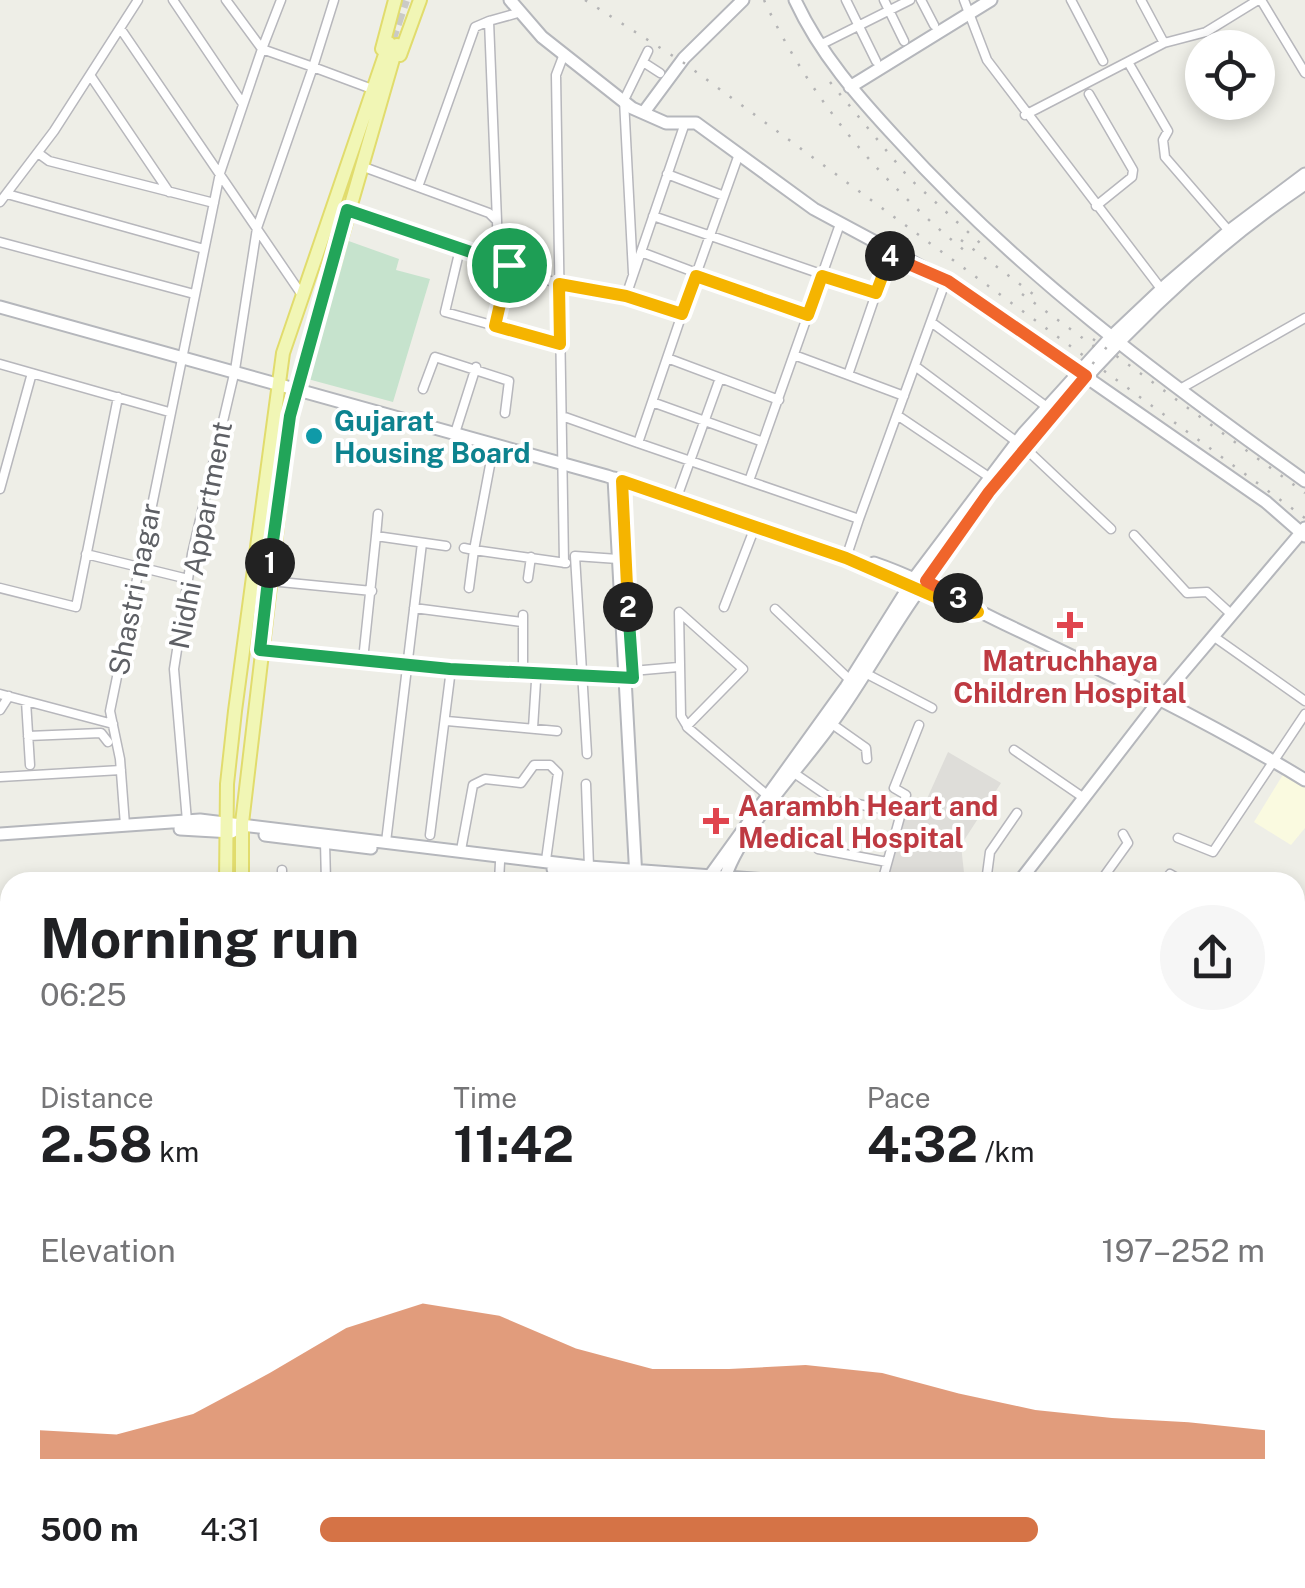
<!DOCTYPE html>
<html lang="en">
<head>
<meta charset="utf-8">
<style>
  :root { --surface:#fff; --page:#f6f6f6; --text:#202124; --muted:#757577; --accent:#d57346 }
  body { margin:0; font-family:"Public Sans",sans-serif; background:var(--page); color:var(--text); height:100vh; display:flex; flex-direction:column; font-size:38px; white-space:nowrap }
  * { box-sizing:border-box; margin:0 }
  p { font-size:32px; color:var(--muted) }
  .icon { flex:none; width:55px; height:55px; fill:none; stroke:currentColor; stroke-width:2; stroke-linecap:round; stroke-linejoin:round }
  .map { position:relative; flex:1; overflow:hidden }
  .details { position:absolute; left:0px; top:872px; width:1305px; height:718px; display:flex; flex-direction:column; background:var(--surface); border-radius:30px 30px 0 0; box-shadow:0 5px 15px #0003 }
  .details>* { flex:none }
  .controls { position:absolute; left:1185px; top:30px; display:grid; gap:20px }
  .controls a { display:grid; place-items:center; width:90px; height:90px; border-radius:50%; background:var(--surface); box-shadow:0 5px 15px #0003; font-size:50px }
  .pin { position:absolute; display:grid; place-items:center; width:85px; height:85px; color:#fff; margin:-42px; border:5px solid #fff; border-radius:50%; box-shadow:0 2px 10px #0007 }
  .km { position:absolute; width:50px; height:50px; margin:-25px; border-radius:50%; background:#222; color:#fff; font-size:28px; line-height:50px; text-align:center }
  .round { display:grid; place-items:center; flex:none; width:105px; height:105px; border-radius:52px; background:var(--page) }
  .headline { display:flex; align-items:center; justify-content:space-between; height:170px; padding:0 40px }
  h1 { font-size:55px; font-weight:700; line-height:75px }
  .stats { display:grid; grid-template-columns:repeat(3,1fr); gap:15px; height:170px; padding:10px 40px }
  .stats div { display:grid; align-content:center }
  .stats b { font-size:50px; font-weight:700 }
  .stats small { font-size:28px; font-weight:400 }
  .stats p { font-size:28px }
  .chart { height:280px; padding:20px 40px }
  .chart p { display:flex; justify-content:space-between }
  .chart svg { width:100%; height:180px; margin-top:10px; fill:var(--accent); opacity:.7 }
  ul { padding:0 40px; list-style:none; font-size:32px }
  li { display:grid; grid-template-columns:160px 120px 1fr; align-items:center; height:75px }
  li i { height:25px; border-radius:12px; background:var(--accent) }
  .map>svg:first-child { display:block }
  .commercial { fill:#fafae0 }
  .industrial { fill:#deddd9 }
  .green { fill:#c6e3cd }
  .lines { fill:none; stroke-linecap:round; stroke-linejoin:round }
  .primary-tunnel { stroke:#cacac6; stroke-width:12; stroke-dasharray:12 6; stroke-linecap:butt }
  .street-casing { stroke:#b7b7bc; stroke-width:11 }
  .secondary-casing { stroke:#b5b7bc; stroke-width:15 }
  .primary-casing { stroke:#e1dc6d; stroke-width:16 }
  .street { stroke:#fff; stroke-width:8 }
  .secondary { stroke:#fff; stroke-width:11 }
  .primary { stroke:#f1f6b5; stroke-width:12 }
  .rail { stroke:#b4b4b5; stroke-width:2.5; stroke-dasharray:2.5 12; stroke-linecap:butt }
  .split-1-casing { stroke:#fff; stroke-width:20 }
  .split-2-casing { stroke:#fff; stroke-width:20 }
  .split-3-casing { stroke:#fff; stroke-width:20 }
  .split-4-casing { stroke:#fff; stroke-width:20 }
  .split-5-casing { stroke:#fff; stroke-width:20 }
  .split-1 { stroke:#22a559; stroke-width:12 }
  .split-2 { stroke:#22a559; stroke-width:12 }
  .split-3 { stroke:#f5b400; stroke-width:12 }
  .split-4 { stroke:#f0652b; stroke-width:12 }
  .split-5 { stroke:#f5b400; stroke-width:12 }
  .culture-dot { fill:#0f9aa8; stroke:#fff; stroke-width:4 }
  .health-dot { fill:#e0444e; stroke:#fff; stroke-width:4 }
  .labels { text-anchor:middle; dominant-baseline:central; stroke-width:8; stroke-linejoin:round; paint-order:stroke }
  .culture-label { font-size:28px; font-weight:bold; fill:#0d838f; stroke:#fff; text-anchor:start }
  .street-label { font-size:28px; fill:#5e6065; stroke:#fff }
  .health-label { font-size:28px; font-weight:bold; fill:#be3a42; stroke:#fff }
</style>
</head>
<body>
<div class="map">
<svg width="1305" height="1588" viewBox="0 0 1305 1588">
  <rect width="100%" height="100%" fill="#eeeee7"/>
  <!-- commercial -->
  <path class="commercial" d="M 1284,773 L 1305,786 L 1305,828 L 1291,845 L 1254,822 Z"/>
  <!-- industrial -->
  <path class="industrial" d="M 948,752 L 1001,783 L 961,845 L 965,882 L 886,882 L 910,797 L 926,801 Z"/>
  <!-- green -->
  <path class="green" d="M 343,239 L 399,259 L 396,270 L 430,279 L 393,402 L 304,378 Z"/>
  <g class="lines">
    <!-- primary-tunnel -->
    <path class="primary-tunnel" d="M 390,41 L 404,0"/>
    <defs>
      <path id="street" d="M 173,0 L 243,104
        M 226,0 L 262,49
        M 334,0 L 313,67 L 372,89
        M 846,0 L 876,61
        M 884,0 L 904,41
        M 921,0 L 934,25
        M 964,0 L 987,60 L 1162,290
        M 1071,0 L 1103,61
        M 1141,0 L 1164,43
        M 1261,0 L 1305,73
        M 120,28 L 302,295
        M 820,45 L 910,0
        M 262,49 L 281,0
        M 564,54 L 556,75 L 564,563
        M 643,62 L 660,73
        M 1128,62 L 1168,131 L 1163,140 L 1165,157 L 1229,231
        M 90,75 L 169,192
        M 1089,94 L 1133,170 L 1132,177 L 1096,206
        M 1025,115 L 1164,43 L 1206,32 L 1258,0
        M 38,153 L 49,161 L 214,203
        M 361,166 L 489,213 L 497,221 L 498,261
        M 667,174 L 724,196
        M 418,187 L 475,27 L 489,21
        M 7,194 L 204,249
        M 0,202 L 54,131 L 138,0
        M 347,211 L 559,284 L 626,296 L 682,314 L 739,154
        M 653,216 L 876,293
        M 497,221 L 489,21 L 518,13
        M 0,242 L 194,294
        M 460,249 L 445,312 L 560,344
        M 641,252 L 808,315
        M 890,253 L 848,375 L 904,396
        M 633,273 L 624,100 L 648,51
        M 626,296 L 685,123
        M 931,322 L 1047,407
        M 495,326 L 509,265
        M 794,355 L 848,375
        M 667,358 L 779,400
        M 0,364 L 169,412
        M 915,366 L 1017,442
        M 423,389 L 435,357 L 509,381 L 505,413
        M 1180,389 L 1305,318
        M 652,402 L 763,442
        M 897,415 L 989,477
        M 562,416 L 638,443 L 682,314
        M 455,433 L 476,367
        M 638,443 L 859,519 L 846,558
        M 494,444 L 474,550 L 566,563
        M 1025,448 L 1111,529
        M 749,481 L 840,224
        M 0,489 L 32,373
        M 676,500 L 720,378
        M 859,519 L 946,280
        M 1134,535 L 1187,593 L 1207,592 L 1231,614
        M 376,536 L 378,514
        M 464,548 L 474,550 L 469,588
        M 86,554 L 188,579
        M 528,578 L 531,557
        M 280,582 L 372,591
        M 0,588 L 76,607 L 118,397
        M 724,607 L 755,527
        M 414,608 L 522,622
        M 775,609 L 850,680
        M 523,615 L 523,673
        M 1213,636 L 1305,701
        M 260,650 L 451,669 L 633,678
        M 363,660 L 376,536 L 446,546
        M 632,671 L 678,667
        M 867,674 L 932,708
        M 0,694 L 113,724
        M 26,701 L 30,765
        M 0,710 L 9,696
        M 447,721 L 557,731
        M 832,724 L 866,748 L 867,759
        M 687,726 L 743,669 L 679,612 L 681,716 L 687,726 L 687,727 L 767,795
        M 533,728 L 536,681
        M 28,736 L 101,733 L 108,742
        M 1014,750 L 1084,798
        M 587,754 L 575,556 L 618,559
        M 794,773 L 826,795
        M 0,777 L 121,770
        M 586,784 L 589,867
        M 843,801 L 901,813
        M 125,825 L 120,759 L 110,711 L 220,173 L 262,49 L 313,67 L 257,228 L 235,370 L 192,554 L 174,669 L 187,821
        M 430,835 L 451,669
        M 1178,838 L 1213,852 L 1305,714
        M 325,842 L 326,882
        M 386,842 L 422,543
        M 818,849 L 887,862
        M 461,850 L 473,785 L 485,779 L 521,783 L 534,765 L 550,765 L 558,773 L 546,860
        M 282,870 L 282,882
        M 499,882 L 500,862
        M 882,882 L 906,795 L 894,788 L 919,725
        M 986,882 L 990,852 L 1017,813
        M 1100,882 L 1128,843 L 1123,834
        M 1164,882 L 1170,874 L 1184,882
        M 0,906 L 10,905
        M 0,974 L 10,973
        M 2,1046 L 4,1075
        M 1295,1108 L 1305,1098
        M 1295,1114 L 1305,1124
        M 1295,1185 L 1305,1195
        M 1295,1219 L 1305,1210
        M 0,1275 L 10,1273
        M 0,1339 L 10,1338
        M 1295,1466 L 1305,1475
        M 1296,1489 L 1305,1479
        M 1295,1500 L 1305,1509
        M 1295,1531 L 1305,1520
        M 1300,1557 L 1305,1561
        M 59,1580 L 60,1588
        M 105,1580 L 106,1588
        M 155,1580 L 157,1588
        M 196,1580 L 197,1588
        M 237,1580 L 238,1588
        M 854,1580 L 863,1588
        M 970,1580 L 979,1588
        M 1177,1580 L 1186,1588
        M 1255,1580 L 1256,1581
        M 833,1588 L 839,1580
        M 1225,1588 L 1233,1580"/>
      <path id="secondary" d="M 510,0 L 542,37 L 632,108 L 666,123 L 696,123 L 814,209 L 948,281 L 1266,502 L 1305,536
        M 795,0 C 820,54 858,97 898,140 C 1018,272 1161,378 1305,481
        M 850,87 L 991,0
        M 644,112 L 684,58 L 743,0
        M 0,307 L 607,476 L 846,558 L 971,613 L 978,612
        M 614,478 L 636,878
        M 874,563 C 921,579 961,603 1005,624 C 1108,673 1208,721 1305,780
        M 180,829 L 232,832
        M 0,834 L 200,820 L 589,867 L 795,882
        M 265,835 L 371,848
        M 553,869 L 603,878 L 639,878
        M 707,880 L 846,687 L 915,577 L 1023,434 L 1111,337 L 1166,285 L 1229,231 L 1305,174
        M 724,882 C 736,833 804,764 834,720 C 865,677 890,630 921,587 C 1029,435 1149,289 1305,184
        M 1019,882 L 1161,698 L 1305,528
        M 1295,945 L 1305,936
        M 1295,1003 L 1305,1009
        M 1295,1015 L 1305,1020
        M 0,1182 L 10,1182
        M 1295,1383 L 1305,1374
        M 1295,1416 L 1305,1425
        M 1295,1428 L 1305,1437
        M 0,1493 L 10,1588
        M 685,1580 L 686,1588
        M 1086,1588 L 1094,1580"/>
      <path id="primary" d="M 382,49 L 395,0
        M 400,55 L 420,0
        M 226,882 L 227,784 L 235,711 L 283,353 L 389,43
        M 242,882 L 242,823 L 290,416 L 397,45
        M 317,1580 L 318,1588
        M 333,1580 L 334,1588"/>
    </defs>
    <!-- street casing -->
    <use href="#street" class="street-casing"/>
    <!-- secondary casing -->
    <use href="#secondary" class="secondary-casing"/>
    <!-- primary casing -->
    <use href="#primary" class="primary-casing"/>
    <!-- street -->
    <use href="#street" class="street"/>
    <!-- secondary -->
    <use href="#secondary" class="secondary"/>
    <!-- primary -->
    <use href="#primary" class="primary"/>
    <!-- rail -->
    <path class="rail" d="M 585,0 L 684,63 L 1305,518
      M 764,0 C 810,100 885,187 970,255
      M 830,82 L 909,178 L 980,243
      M 961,240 L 1037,297
      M 1022,294 L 1099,350
      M 1093,339 L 1305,493"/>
  </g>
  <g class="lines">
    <defs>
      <path id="split-1" d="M 270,563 L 290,416 L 347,210 L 509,265"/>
      <path id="split-2" d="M 270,563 L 260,650 L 450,669 L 633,678 L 628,607"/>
      <path id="split-3" d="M 628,607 L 622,481 L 846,558 L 972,613 L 978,612 L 958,598"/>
      <path id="split-4" d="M 890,256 L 948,281 L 1086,376 L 989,492 L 926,581 L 958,598"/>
      <path id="split-5" d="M 509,265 L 495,326 L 560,344 L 559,284 L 626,296 L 682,314 L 696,276 L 808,315 L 822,276 L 876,293 L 890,256"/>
    </defs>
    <!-- split-1 casing -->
    <use href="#split-1" class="split-1-casing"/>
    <!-- split-2 casing -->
    <use href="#split-2" class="split-2-casing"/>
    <!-- split-3 casing -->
    <use href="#split-3" class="split-3-casing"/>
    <!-- split-4 casing -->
    <use href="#split-4" class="split-4-casing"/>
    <!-- split-5 casing -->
    <use href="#split-5" class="split-5-casing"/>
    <!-- split-1 -->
    <use href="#split-1" class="split-1"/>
    <!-- split-2 -->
    <use href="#split-2" class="split-2"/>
    <!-- split-3 -->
    <use href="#split-3" class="split-3"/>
    <!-- split-4 -->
    <use href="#split-4" class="split-4"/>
    <!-- split-5 -->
    <use href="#split-5" class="split-5"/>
  </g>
  <!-- markers -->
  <circle class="culture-dot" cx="314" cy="436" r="10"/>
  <g class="health-dot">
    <path d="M1065 610h10v10h10v10h-10v10h-10v-10h-10v-10h10z"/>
    <path d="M711 806h10v10h10v10h-10v10h-10v-10h-10v-10h10z"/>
  </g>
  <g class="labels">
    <!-- culture labels -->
    <g class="culture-label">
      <text x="334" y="420">Gujarat<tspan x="334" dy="32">Housing Board</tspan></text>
    </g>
    <!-- street labels -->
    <g class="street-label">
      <text transform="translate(200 535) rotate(-79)">Nidhi Appartment</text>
      <text transform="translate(134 589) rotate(-79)">Shastri nagar</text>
    </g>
    <!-- health labels -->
    <g class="health-label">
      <text x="1070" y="660">Matruchhaya<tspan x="1070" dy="32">Children Hospital</tspan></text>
      <text x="738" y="805" text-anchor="start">Aarambh Heart and<tspan x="738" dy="32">Medical Hospital</tspan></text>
    </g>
  </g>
</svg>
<div class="controls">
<a><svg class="icon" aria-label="locate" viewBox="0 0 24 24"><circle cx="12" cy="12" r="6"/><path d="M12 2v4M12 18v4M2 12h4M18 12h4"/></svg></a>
</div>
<div class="pin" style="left:509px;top:265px;background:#1e9e55"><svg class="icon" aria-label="arrive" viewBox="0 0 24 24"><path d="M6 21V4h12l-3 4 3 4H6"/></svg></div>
<b class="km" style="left:270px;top:563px">1</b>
<b class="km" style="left:628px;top:607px">2</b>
<b class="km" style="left:958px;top:598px">3</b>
<b class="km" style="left:890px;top:256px">4</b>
<section class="details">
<div class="headline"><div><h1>Morning run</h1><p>06:25</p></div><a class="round"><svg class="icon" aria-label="share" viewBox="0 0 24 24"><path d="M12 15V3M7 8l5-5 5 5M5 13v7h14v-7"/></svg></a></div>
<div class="stats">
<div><p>Distance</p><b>2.58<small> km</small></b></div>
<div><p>Time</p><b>11:42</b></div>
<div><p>Pace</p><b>4:32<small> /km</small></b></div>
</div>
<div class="chart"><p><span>Elevation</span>197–252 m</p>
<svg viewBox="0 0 160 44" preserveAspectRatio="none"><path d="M0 44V37L10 38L20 33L30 23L40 12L50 6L60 9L70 17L80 22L90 22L100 21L110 23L120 28L130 32L140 34L150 35L160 37V44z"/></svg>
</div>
<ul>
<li><b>500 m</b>4:31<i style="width:76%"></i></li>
</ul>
</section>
</div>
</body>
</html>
